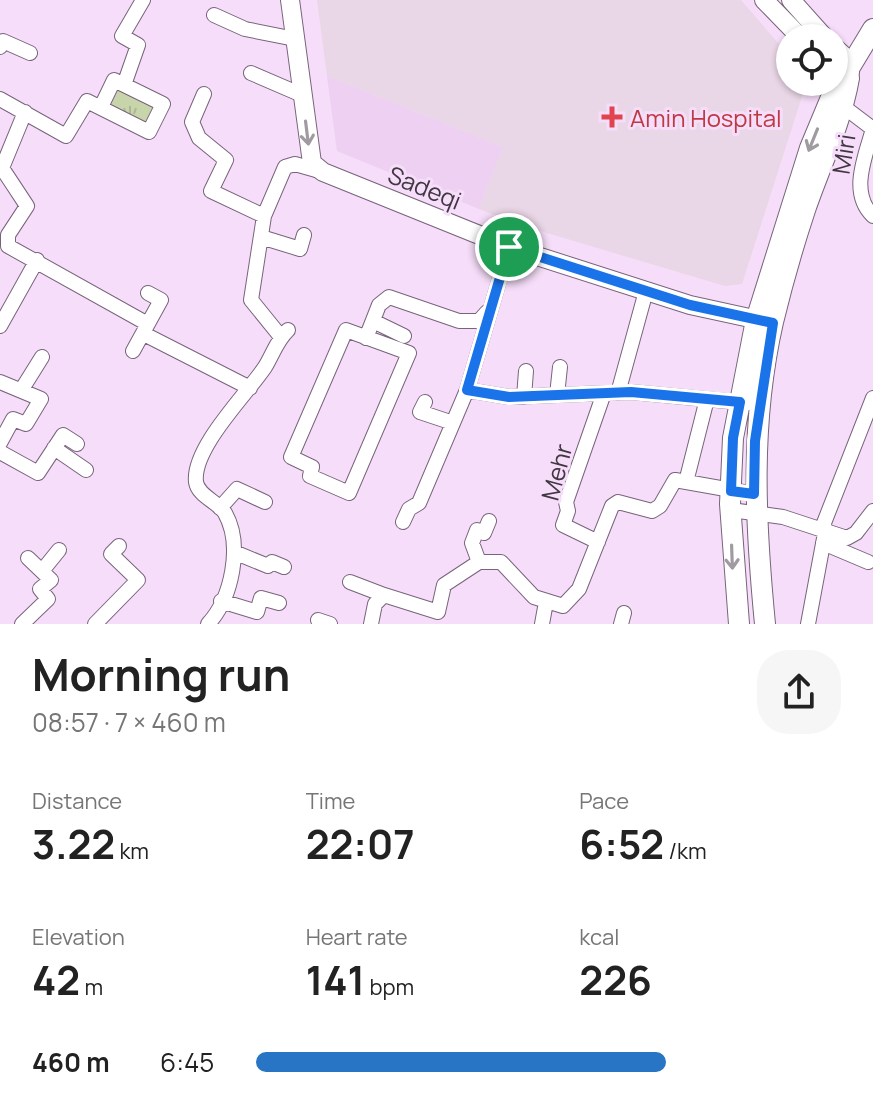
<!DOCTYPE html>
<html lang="en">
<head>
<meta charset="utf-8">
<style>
  :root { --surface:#fff; --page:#f6f6f6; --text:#222; --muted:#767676; --accent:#2775c4 }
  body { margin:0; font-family:Manrope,sans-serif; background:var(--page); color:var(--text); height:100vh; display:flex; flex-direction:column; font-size:30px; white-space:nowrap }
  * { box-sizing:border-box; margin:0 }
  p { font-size:26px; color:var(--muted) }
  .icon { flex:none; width:44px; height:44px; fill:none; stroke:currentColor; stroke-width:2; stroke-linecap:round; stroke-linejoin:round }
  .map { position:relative; height:624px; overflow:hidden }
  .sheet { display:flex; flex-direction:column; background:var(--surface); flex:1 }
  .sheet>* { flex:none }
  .controls { position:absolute; left:776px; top:24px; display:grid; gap:16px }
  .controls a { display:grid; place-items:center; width:72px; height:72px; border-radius:50%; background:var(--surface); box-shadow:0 2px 6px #0004; font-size:40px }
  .pin { position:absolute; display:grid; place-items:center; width:68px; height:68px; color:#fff; margin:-34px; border:4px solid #fff; border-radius:50%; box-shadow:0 2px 8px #0007 }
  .round { display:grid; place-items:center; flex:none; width:84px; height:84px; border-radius:32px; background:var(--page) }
  .summary { display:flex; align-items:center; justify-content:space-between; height:136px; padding:0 32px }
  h1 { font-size:44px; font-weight:700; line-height:60px }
  .stats { display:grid; grid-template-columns:repeat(3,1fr); gap:12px; height:136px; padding:8px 32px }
  .stats div { display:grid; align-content:center }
  .stats b { font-size:40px; font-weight:700 }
  .stats small { font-size:22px; font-weight:400 }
  .stats p { font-size:22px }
  ul { padding:0 32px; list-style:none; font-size:26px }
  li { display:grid; grid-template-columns:128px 96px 1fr; align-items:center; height:60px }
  li i { height:20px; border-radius:10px; background:var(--accent) }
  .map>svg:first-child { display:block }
  .built { fill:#eed0f2 }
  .medical { fill:#e9d6e6 }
  .park { fill:url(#park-tufts) }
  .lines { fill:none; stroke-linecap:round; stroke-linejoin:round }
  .minor-casing { stroke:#78637b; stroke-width:16 }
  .tertiary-casing { stroke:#78637b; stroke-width:20 }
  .secondary-casing { stroke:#78637b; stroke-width:22 }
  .minor { stroke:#fff; stroke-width:14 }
  .tertiary { stroke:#fff; stroke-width:18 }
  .secondary { stroke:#fff; stroke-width:20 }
  .oneway { stroke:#a09ba0 }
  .route-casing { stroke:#fff; stroke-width:16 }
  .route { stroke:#1a73e8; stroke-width:10 }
  .health-dot { fill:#e0444e; stroke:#f6ddf9; stroke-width:3 }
  .labels { text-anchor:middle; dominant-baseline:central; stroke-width:6; stroke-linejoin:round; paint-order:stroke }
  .health-label { font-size:24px; fill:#be3a42; stroke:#f6ddf9; text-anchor:start }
  .street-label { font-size:24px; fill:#413742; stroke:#f6ddf9 }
</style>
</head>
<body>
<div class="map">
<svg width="873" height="624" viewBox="0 0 873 624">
  <defs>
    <pattern id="park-tufts" width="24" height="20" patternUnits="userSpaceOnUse" patternTransform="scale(2)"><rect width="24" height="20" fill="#c8d5ab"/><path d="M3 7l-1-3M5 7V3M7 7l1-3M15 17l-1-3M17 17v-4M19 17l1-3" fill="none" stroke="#adb794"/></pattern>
  </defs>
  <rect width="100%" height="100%" fill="#f6ddf9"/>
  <!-- built -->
  <path class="built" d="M 327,76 L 503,147 L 479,209 L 337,151 Z"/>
  <!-- medical -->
  <path class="medical" d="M 317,0 L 741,0 L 790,57 L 790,82 L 804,82 L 805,87 L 742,284 L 725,286 L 527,227 L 479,209 L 503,147 L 327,76 Z"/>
  <!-- park -->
  <path class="park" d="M 118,90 L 154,107 L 146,125 L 110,107 Z"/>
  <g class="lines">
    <defs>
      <path id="minor" d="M 214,15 L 245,29 L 295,39
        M 0,47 L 3,41 L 30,53
        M 251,73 L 302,95
        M 124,85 L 138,45 L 122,36 L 143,0
        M 204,94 L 192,122 L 199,138 L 226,160 L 211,191 L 264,216
        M 0,99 L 66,136 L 87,101 L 149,132 L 163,104 L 114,80 L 101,107
        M 844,107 L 873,129 C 865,157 849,193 873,216
        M 25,112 L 2,168 L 27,206 L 8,235 L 8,246 L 146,323
        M 261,237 L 300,249 L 304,235
        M 373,321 L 404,336
        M 0,326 L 37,260
        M 346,330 L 409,353 L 349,493 L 310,476 L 312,467 L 291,457 Z
        M 144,334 L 250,388
        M 281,337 L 251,300 L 264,216 L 285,167 L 295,164 L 323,172
        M 366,338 L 379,305 L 389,297 L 459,321 L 479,321 L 487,312
        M 133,351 L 161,300 L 148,293
        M 0,382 L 41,399 L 26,424 L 13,419 L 0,443
        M 22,389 L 42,357
        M 467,390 L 509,397 L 631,392 L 748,403
        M 618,393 L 646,291
        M 557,395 L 560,367
        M 524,397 L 526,371
        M 425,402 L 420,412 L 453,423
        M 54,448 L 86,470
        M 0,452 L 38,473 L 63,435 L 77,444
        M 686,482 L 707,399
        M 220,508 L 237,489 L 265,502
        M 731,510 L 783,517 L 847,538 L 856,533 L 873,511
        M 403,522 L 409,509 L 419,503 L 467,390 L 509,247
        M 598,542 L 563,525 L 568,511 L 566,502 L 604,393
        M 823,543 L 868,562
        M 234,552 L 268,566 L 272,562 L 284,567
        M 479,562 L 472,543 L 477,530 L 484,533 L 489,521
        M 42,571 L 59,550
        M 350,582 L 384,595
        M 221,601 L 257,612 L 261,598 L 279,603
        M 318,620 L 330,624
        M 22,624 L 48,599 L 40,589 L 51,580 L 28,558
        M 95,624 L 138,580 L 111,554 L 119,546
        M 208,624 C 232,598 243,545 225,513 C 218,502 198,496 196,482 C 192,448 247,394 265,367 C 273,354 277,340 288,330
        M 371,624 L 375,604 L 384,595 L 438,612 L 444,585 L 479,562 L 501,562 L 534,597 L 563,606 L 579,589 L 612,506 L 618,502 L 652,511 L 660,506 L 675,480 L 754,494
        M 542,624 L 546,602
        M 621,624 L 624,613
        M 808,624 L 825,533 L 824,523 L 873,398"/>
      <path id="tertiary" d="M 290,0 L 312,163 L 323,172 L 509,247 L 690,305 L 768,322
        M 764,0 L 801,38
        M 791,0 L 825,38
        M 834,47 L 844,56 L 850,72 L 834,70"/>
      <path id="secondary" d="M 739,624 L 730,504 L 733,438 L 756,320 L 810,148 L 830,100 L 873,29
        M 765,624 C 755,521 750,423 773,322 C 782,285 793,246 805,210 C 820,166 841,124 849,78"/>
    </defs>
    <!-- minor casing -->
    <use href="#minor" class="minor-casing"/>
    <!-- tertiary casing -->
    <use href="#tertiary" class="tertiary-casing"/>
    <!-- secondary casing -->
    <use href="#secondary" class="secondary-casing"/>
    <!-- minor -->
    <use href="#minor" class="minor"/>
    <!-- tertiary -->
    <use href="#tertiary" class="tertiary"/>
    <!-- secondary -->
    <use href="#secondary" class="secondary"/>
  </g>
  <!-- one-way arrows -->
  <defs><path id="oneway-shaft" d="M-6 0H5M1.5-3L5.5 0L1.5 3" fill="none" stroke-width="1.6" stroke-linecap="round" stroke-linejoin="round" transform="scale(2)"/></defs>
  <g class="oneway">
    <use href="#oneway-shaft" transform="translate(307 133) rotate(83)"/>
    <use href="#oneway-shaft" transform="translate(813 140) rotate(112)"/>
    <use href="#oneway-shaft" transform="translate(732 557) rotate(88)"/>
  </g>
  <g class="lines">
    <defs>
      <path id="route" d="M 509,247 L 690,305 L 773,323 L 755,441 L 754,494 L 731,491 L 733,438 L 740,402 L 631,392 L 509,397 L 467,390 Z"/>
    </defs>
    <!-- route casing -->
    <use href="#route" class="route-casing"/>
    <!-- route -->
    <use href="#route" class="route"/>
  </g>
  <!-- markers -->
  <path class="health-dot" d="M608 105h8v8h8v8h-8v8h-8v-8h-8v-8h8z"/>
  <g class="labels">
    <!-- health labels -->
    <g class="health-label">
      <text x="630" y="117">Amin Hospital</text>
    </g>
    <!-- street labels -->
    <g class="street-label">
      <text transform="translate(843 154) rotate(-81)">Miri</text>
      <text transform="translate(425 187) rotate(22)">Sadeqi</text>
      <text transform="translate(556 472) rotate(-75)">Mehr</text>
    </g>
  </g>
</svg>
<div class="controls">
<a><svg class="icon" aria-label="locate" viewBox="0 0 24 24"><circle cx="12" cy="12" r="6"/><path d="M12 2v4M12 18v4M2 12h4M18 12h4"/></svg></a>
</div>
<div class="pin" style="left:509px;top:247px;background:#1e9e55"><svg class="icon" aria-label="arrive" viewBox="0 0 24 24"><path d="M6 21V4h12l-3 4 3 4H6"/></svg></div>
</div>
<section class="sheet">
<div class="summary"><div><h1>Morning run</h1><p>08:57 · 7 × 460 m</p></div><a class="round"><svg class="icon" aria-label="share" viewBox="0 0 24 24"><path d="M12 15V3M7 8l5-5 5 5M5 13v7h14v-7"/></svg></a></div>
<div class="stats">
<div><p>Distance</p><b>3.22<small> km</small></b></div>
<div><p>Time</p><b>22:07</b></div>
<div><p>Pace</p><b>6:52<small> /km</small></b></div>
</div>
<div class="stats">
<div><p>Elevation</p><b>42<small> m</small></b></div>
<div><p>Heart rate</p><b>141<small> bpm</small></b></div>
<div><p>kcal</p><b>226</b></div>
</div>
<ul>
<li><b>460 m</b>6:45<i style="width:70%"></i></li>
</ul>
</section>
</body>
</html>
